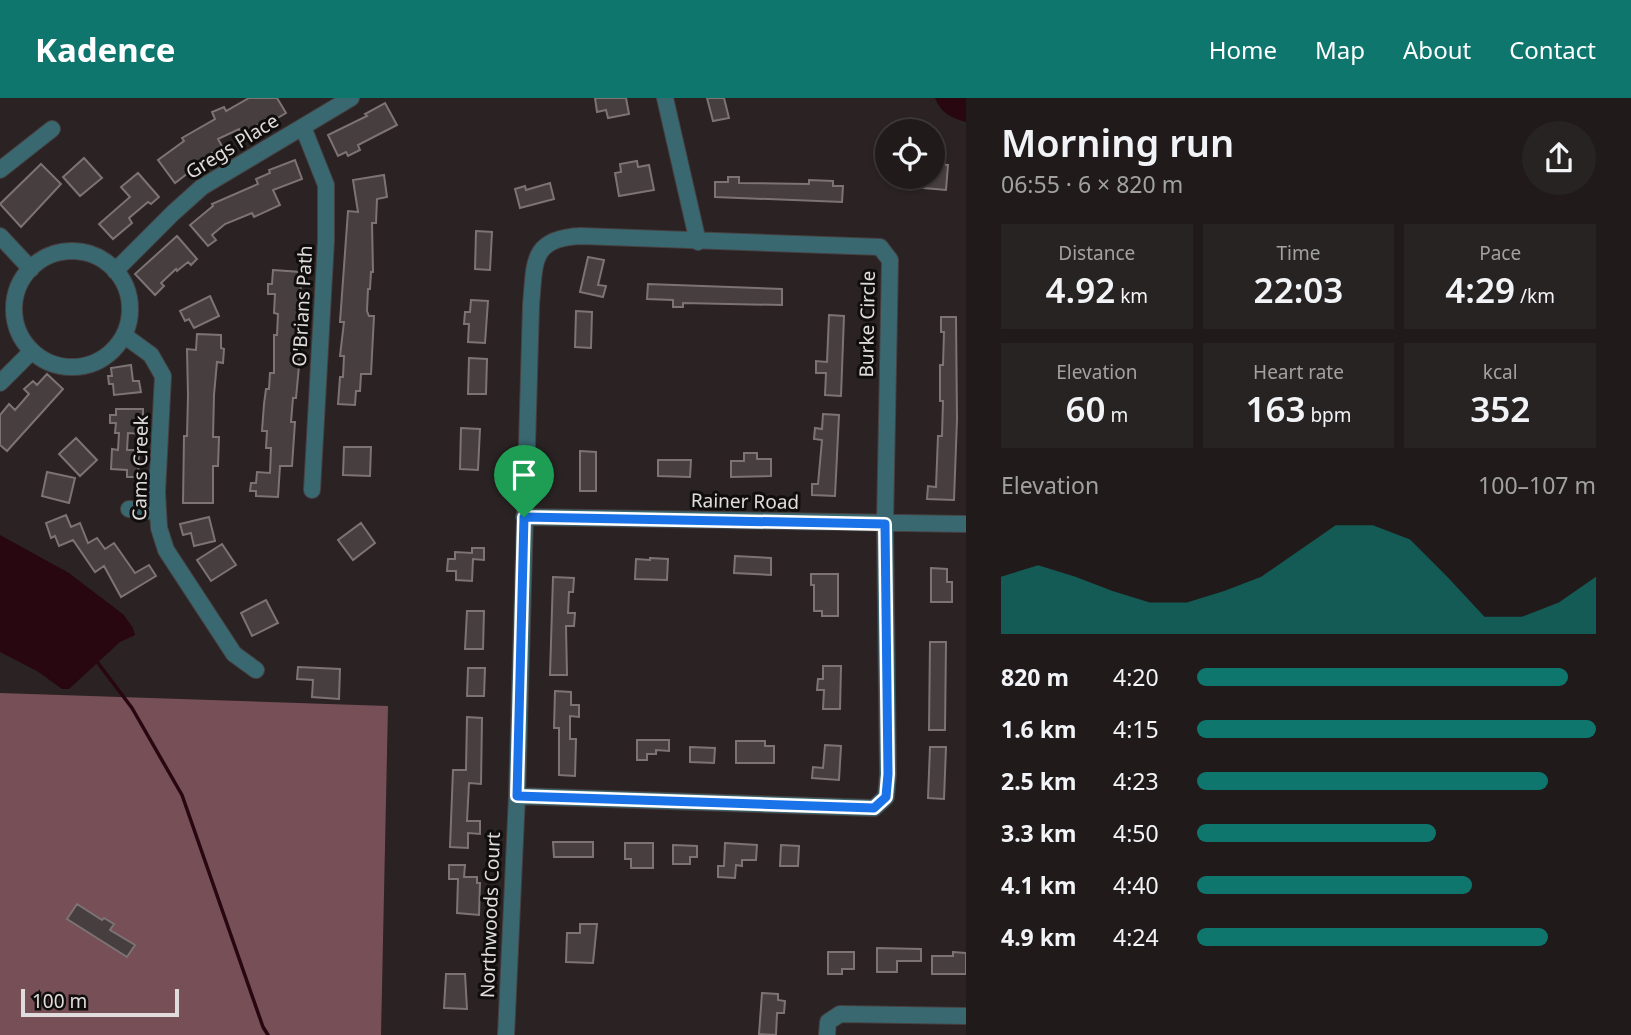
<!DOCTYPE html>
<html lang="en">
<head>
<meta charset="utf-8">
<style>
  :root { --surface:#201a1a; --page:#282323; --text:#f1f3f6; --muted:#a2a1a2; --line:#3d3839; --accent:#0f766e }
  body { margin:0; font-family:"Noto Sans",sans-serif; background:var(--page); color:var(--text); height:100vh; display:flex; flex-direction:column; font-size:26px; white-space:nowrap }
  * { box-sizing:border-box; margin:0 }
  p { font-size:23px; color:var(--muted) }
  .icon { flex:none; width:38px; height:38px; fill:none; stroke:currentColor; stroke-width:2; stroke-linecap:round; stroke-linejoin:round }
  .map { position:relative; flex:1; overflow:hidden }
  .side { display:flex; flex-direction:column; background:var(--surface); width:665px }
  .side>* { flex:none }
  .buttons { position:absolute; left:875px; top:21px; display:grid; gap:14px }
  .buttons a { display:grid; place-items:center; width:70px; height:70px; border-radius:50%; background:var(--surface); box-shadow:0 2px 5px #0004,0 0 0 2px var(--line); font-size:35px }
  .scale { position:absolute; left:21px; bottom:18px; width:158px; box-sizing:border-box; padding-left:7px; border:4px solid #e0dbdc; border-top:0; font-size:19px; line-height:24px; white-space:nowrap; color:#e0dbdc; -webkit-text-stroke:5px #100d0d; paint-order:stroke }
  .pin { position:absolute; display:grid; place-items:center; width:60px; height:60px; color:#fff; margin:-72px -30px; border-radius:50% 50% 50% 0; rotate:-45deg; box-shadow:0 0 7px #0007 }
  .pin .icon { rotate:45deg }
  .round { display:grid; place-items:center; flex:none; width:74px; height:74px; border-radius:37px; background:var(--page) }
  .head { display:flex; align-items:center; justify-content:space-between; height:119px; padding:0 35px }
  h1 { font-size:38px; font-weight:600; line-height:52px }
  .figures { display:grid; grid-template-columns:repeat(3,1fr); gap:10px; height:119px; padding:7px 35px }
  .figures div { display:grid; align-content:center; border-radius:0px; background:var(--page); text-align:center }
  .figures b { font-size:35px; font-weight:600 }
  .figures small { font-size:19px; font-weight:400 }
  .figures p { font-size:19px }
  .chart { height:196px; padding:14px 35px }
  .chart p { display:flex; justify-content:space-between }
  .chart svg { width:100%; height:126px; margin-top:7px; fill:var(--accent); opacity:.7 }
  ul { padding:0 35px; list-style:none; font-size:23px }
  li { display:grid; grid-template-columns:112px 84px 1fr; align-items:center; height:52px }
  li i { height:18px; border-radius:9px; background:var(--accent) }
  header { display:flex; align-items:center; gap:42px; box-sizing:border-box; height:98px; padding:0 35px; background:var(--accent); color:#fff }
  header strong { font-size:33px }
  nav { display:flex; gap:38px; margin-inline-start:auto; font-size:24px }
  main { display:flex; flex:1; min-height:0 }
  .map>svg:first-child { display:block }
  .forest { fill:#774f57 }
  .water { fill:#280711 }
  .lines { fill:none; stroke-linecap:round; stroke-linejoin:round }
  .stream { stroke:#280711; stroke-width:3.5 }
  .building { fill:#463e3f; stroke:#7d7375; stroke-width:2 }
  .minor-casing { stroke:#474041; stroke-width:18 }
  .minor { stroke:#3a6871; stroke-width:16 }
  .route-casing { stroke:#fff; stroke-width:14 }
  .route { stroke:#1a73e8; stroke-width:9 }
  .labels { text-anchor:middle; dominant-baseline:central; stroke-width:6; stroke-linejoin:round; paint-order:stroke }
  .street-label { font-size:19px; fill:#e0dbdc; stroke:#100d0d }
</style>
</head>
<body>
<header>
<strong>Kadence</strong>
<nav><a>Home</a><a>Map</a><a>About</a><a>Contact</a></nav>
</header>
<main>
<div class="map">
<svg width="966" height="937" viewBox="0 0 966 937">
  <rect width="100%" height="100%" fill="#2a2223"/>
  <!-- forest -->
  <path class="forest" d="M 0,595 L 388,608 L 381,937 L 0,937 Z"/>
  <!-- water -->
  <path class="water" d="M 935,0 L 966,0 L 966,24 C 950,19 942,16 935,0 Z
    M 0,437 L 69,475 L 124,517 L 133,530 L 135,537 L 120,544 L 69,591 L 62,591 L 37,573 L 0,554 Z"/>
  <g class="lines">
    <!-- stream -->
    <path class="stream" d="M 98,565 L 132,610 L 182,697 L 263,929 L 268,937"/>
  </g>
  <!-- building -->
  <path class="building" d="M 249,0 L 277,0 L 286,15 L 276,21 L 274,18 L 241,36 L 239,31 L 218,41 L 224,52 L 214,58 L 212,55 L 189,68 L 192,72 L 175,85 L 158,62 L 184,43 L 182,40 L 215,21 L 212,14 L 224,9 L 226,13 Z
    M 595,0 L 626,0 L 629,16 L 608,20 L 606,12 L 597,14 Z
    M 707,0 L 724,0 L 729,20 L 713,23 Z
    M 385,5 L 397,27 L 358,47 L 360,52 L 348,58 L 346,54 L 338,58 L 328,37 L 367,18 L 365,16 Z
    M 84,60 L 102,80 L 80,98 L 63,79 Z
    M 295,62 L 302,81 L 273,92 L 280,107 L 254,119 L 252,115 L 225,126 L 212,137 L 216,142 L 208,148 L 190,127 L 213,108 L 212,106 L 258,86 L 256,81 L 270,75 L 269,72 Z
    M 637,63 L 638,69 L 649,67 L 654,92 L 619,98 L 615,75 L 621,74 L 620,66 Z
    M 41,66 L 61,86 L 21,129 L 0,106 Z
    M 933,66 L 948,67 L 946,92 L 912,89 L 913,79 L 933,79 Z
    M 138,75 L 159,99 L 151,106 L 148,104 L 129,120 L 132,125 L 113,141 L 99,126 L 130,99 L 121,89 Z
    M 384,77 L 387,99 L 377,101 L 376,125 L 372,125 L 373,174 L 371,174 L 370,191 L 368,191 L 367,213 L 369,218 L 374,218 L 371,276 L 361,276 L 360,293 L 356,293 L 355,307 L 338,306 L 340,279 L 343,279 L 344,258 L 340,258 L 344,224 L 340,224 L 348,113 L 358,114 L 353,82 Z
    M 728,79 L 739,79 L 739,85 L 809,86 L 809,82 L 833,83 L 833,88 L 843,88 L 842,104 L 715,99 L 715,84 L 728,84 Z
    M 550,85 L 554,101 L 520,110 L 515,91 L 525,88 L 526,92 Z
    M 476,133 L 492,134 L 490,172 L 475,171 Z
    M 177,138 L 197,161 L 191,167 L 188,164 L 177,173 L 176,171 L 161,185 L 164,188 L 155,197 L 135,176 Z
    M 588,159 L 604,162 L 598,187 L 606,188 L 603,199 L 580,194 Z
    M 273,172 L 301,174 L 299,268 L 296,300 L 293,300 L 291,324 L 295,324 L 292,368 L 280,368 L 278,399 L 256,398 L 256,393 L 250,393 L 251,385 L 256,385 L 257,374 L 270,375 L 271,350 L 266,350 L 267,333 L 262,333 L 264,306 L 266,291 L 269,291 L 270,275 L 274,275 L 274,237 L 277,237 L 278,216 L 274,215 L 275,196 L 268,196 L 268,186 L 272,186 Z
    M 648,186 L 782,191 L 782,207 L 683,205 L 683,209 L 673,209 L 673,202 L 647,201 Z
    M 210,198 L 219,218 L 194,230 L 189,221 L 185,223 L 180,213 Z
    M 471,202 L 488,203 L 485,245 L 468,244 L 469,226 L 464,226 L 465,214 L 470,214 Z
    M 576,213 L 592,214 L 591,250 L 575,249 Z
    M 829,217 L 844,218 L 841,298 L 825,297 L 826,275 L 816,275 L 816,263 L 827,264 Z
    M 941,219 L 956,219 L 957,321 L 954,402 L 927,401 L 928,388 L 936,389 L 938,338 L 942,338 L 943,303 L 940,303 L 940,267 L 943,267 L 944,234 L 941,234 Z
    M 197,236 L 221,237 L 221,250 L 224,251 L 223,265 L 217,264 L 214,297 L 213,339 L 219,339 L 218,368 L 213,368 L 213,405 L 183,405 L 184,338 L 187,338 L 188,297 L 187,251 L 196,252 Z
    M 469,260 L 487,261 L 486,296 L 468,296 Z
    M 131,267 L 133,283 L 139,283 L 141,294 L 114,297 L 113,286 L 109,286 L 108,278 L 112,278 L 111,270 Z
    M 47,276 L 63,291 L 7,353 L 0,347 L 0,317 L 9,306 L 15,312 L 29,296 L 24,291 L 33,283 L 37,287 Z
    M 116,311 L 143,311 L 143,336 L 128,335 L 127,352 L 139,352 L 138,379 L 127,379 L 127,372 L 111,371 L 112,351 L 118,352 L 119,335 L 115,335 L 116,325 L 110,325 L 110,317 L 116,317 Z
    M 823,316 L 839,317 L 835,398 L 812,397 L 812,386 L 818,386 L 822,342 L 814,341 L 815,330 L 822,331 Z
    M 461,330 L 480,331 L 478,372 L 460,371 Z
    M 76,340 L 97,362 L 80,378 L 59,356 Z
    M 344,349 L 371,349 L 370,378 L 343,377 Z
    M 580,353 L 596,354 L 596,393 L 580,393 Z
    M 744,355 L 757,355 L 757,361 L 771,361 L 771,378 L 731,379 L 731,363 L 744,363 Z
    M 658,362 L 691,362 L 690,379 L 658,378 Z
    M 47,374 L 75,380 L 69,405 L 42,398 Z
    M 66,417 L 71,429 L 80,425 L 88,445 L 97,440 L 105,451 L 114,445 L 135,475 L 149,467 L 156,478 L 121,499 L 104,468 L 95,474 L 73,442 L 59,448 L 55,438 L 51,440 L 46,425 Z
    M 209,419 L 215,443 L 194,448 L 191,435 L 183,437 L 180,426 Z
    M 361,425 L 375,445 L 353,462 L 338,442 Z
    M 222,446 L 236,467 L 211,483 L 197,462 Z
    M 472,450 L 484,450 L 484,462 L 473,461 L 472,483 L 456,482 L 456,473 L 447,473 L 448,461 L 455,461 L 455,454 L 472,455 Z
    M 735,458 L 771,460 L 771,477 L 734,475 Z
    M 650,460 L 668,461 L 667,482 L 635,481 L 636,461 L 650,462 Z
    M 931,470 L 947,471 L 947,484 L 952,484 L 952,504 L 931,504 Z
    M 811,476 L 838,476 L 838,518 L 822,518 L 822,513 L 814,513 L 814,487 L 811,487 Z
    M 553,479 L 574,480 L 573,494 L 569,494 L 568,515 L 575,515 L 574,528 L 566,528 L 567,577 L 550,577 Z
    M 266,502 L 278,525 L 252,538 L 241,515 Z
    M 467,513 L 484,513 L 483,551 L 465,551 Z
    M 930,544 L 946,544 L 945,632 L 929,632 Z
    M 823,568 L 841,568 L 840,611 L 823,611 L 824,592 L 817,592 L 818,581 L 823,581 Z
    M 298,569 L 340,571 L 339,601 L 312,599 L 313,582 L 297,581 Z
    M 468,570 L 485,570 L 484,598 L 467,598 Z
    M 555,593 L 571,594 L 571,607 L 579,607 L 579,619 L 570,618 L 570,641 L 576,641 L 575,678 L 559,677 L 559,630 L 554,630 Z
    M 467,619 L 482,620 L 481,686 L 469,685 L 467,723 L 480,723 L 480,736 L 468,735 L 468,750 L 450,749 L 453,672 L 466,672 Z
    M 637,642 L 669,642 L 669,653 L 656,652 L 656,656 L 647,656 L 647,662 L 637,662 Z
    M 736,643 L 765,643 L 765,648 L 774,648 L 774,665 L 736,665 Z
    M 825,647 L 841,648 L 839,682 L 812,680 L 813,669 L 823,670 Z
    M 690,649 L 715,650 L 714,665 L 690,664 Z
    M 930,649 L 946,649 L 944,701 L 928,700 Z
    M 553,744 L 593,744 L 593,759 L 554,759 Z
    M 625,745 L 653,745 L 653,770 L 631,770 L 631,761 L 625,761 Z
    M 725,745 L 757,747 L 756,762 L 742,762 L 742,768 L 736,767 L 735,780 L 718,779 L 718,768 L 724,768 Z
    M 673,747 L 697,748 L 697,759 L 690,759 L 690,766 L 673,766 Z
    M 781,747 L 799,748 L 798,768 L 780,768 Z
    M 449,767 L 465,767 L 464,779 L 477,779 L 477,785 L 480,785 L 479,817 L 457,815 L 458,781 L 449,781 Z
    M 77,806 L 102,822 L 104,820 L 114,826 L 110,832 L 135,847 L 127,859 L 67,821 Z
    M 580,826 L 597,826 L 593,865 L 566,864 L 567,835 L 580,835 Z
    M 877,850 L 921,851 L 921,863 L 897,863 L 897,874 L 877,874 Z
    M 828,854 L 854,854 L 854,871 L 842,871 L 842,876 L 828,876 Z
    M 953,854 L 966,855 L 966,876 L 932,876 L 932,858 L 953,858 Z
    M 446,876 L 465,876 L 467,911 L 444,910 Z
    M 762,895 L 778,896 L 778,902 L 785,903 L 784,915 L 777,915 L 776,937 L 759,936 Z"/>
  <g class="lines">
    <defs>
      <path id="minor" d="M 665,0 L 698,144
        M 303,29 L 326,87 L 326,142 L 312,392
        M 0,72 L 52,31
        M 0,138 L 31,171
        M14 211a58 58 0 1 1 116 0a58 58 0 1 1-116 0Z
        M 115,173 L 173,115 L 202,89 L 351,0
        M 125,238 L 151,257 L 163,278 L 157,394 L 159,430 L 166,452 L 234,556 L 256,572
        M 0,285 L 32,253
        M 129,411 L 158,414
        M 524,419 L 966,426
        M 506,937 L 517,698 L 531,207 C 535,165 530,140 581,138 L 880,149 L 890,162 L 885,426 L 888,676 L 886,699 L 874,710 L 517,698
        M 827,937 L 828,924 L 840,916 L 966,918"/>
    </defs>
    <!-- minor casing -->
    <use href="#minor" class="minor-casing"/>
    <!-- minor -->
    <use href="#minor" class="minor"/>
  </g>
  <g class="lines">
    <defs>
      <path id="route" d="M 524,419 L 885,426 L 888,676 L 886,699 L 874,710 L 517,698 Z"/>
    </defs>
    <!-- route casing -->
    <use href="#route" class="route-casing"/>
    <!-- route -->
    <use href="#route" class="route"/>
  </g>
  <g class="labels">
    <!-- street labels -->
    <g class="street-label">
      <text transform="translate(232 48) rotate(-32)">Gregs Place</text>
      <text transform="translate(302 208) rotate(-87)">O'Brians Path</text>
      <text transform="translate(867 226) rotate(-89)">Burke Circle</text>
      <text transform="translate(140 370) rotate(-89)">Cams Creek</text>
      <text transform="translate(745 403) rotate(1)">Rainer Road</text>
      <text transform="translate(490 817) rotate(-88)">Northwoods Court</text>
    </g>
  </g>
</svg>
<div class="buttons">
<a><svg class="icon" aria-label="locate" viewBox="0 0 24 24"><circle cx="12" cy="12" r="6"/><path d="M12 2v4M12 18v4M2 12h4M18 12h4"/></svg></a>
</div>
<div class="scale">100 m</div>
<div class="pin" style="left:524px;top:419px;background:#1e9e55"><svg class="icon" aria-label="arrive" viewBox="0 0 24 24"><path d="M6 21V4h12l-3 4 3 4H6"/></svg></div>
</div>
<section class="side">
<div class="head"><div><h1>Morning run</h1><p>06:55 · 6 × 820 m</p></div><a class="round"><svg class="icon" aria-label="share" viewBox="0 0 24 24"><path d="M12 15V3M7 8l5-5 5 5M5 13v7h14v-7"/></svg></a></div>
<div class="figures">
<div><p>Distance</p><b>4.92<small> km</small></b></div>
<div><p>Time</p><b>22:03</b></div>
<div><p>Pace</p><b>4:29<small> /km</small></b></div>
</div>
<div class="figures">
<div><p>Elevation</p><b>60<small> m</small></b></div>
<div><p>Heart rate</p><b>163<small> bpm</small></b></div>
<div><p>kcal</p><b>352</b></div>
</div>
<div class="chart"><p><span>Elevation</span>100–107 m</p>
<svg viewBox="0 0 160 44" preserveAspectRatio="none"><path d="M0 44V24L10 20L20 24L30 29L40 33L50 33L60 29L70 24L80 15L90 6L100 6L110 11L120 24L130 38L140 38L150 33L160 24V44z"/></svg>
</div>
<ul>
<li><b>820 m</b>4:20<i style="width:93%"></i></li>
<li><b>1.6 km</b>4:15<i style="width:100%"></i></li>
<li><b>2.5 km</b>4:23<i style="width:88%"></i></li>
<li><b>3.3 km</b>4:50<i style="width:60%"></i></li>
<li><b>4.1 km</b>4:40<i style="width:69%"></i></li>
<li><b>4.9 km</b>4:24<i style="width:88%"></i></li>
</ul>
</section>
</main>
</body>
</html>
